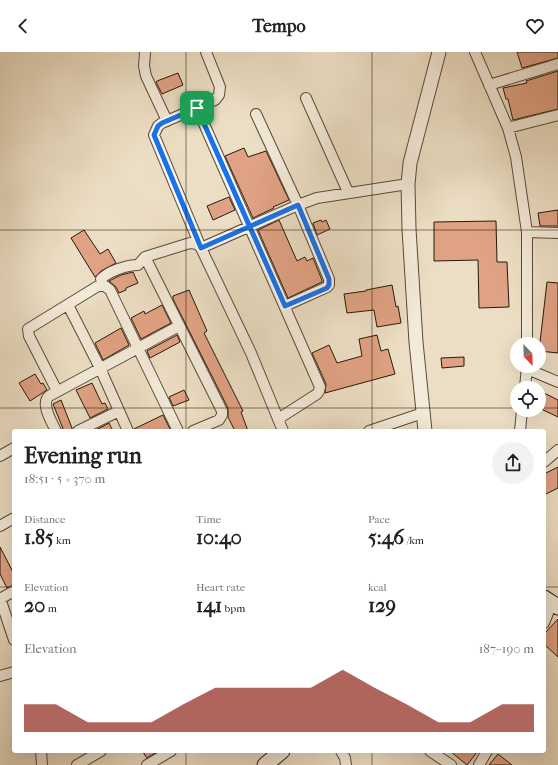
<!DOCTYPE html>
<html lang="en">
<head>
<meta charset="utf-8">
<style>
  :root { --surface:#fff; --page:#f2f2f2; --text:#222; --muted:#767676; --accent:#8f2418 }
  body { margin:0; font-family:"IM FELL French Canon",serif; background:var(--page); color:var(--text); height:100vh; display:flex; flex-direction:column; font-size:15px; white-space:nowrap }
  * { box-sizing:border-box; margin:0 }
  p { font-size:13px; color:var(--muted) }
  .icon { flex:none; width:22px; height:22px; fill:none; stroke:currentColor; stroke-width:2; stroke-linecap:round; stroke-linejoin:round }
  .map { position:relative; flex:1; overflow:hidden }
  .panel { position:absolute; left:12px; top:377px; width:534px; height:324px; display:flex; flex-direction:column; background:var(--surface); border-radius:4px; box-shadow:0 4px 16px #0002 }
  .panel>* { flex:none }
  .needle { width:26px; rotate:157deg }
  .tools { position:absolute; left:510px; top:285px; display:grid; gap:8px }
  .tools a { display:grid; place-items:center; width:36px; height:36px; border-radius:50%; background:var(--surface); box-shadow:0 4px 16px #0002; font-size:20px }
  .pin { position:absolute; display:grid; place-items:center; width:34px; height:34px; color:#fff; margin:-17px; border-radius:8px; box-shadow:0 2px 6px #0006 }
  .round { display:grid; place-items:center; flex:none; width:42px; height:42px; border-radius:21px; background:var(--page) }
  .summary { display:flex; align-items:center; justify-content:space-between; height:68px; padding:0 12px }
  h1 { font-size:22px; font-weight:800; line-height:30px }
  .metrics { display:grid; grid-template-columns:repeat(3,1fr); gap:6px; height:68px; padding:4px 12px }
  .metrics div { display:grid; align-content:center }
  .metrics b { font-size:20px; font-weight:800 }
  .metrics small { font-size:11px; font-weight:400 }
  .metrics p { font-size:11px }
  .chart { height:112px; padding:8px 12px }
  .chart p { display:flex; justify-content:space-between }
  .chart svg { width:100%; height:72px; margin-top:4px; fill:var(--accent); opacity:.7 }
  header { display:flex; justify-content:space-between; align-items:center; height:52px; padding:0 12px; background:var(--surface); font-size:18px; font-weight:800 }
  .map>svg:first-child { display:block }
  .building { fill:#e0a284; stroke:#281909 }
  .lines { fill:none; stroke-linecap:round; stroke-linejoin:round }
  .minor-casing { stroke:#594a38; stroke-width:12 }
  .tertiary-casing { stroke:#594a38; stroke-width:15 }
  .secondary-casing { stroke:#281909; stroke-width:17 }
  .minor { stroke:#f3ead9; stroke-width:10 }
  .tertiary { stroke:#f3ead9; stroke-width:13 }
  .secondary { stroke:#f3ead9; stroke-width:15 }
  .route-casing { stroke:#fff; stroke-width:8 }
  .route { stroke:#1a73e8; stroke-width:5 }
  .grid { fill:none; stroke:#281909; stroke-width:1; stroke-opacity:0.55 }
</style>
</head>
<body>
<header><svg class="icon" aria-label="back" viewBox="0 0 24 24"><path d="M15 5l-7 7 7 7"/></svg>Tempo<svg class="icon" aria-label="heart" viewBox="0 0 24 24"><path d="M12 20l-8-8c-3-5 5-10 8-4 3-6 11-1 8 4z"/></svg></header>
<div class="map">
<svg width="558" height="713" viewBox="0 0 558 713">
  <rect width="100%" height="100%" fill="#ecdec4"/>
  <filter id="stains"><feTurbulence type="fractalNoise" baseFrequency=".005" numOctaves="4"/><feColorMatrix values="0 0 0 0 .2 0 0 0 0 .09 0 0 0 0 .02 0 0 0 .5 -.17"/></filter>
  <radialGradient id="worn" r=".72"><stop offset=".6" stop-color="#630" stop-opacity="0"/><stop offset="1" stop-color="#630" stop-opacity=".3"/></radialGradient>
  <!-- building -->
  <path class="building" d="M 517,0 L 558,0 L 558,6 L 522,16 Z
    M 558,19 L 558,57 L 513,68 L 508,47 L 506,47 L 503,36 L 527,31 L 526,29 Z
    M 178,21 L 183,33 L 162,42 L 156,30 L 157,29 Z
    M 244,96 L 248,105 L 266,99 L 289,148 L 273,155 L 274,156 L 253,166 L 225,104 Z
    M 229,145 L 235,158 L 213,168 L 207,154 Z
    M 558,158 L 558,174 L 540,174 L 538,161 Z
    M 279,168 L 297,209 L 305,205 L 307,209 L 313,206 L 322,228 L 322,230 L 288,246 L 258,178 Z
    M 321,168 L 322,170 L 326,168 L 330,177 L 317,183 L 313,171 Z
    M 496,169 L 497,210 L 507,210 L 509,255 L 479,256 L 478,208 L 434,209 L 434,170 Z
    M 84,178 L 100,202 L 108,197 L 116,211 L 101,219 L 95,225 L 71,186 Z
    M 133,220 L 138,231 L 126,236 L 126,238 L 119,241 L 116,235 L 109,229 L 121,223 Z
    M 547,230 L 558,231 L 558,301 L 539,299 Z
    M 392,233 L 396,255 L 398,254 L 401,271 L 377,275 L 374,258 L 347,261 L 344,242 L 366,239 L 366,238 Z
    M 189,238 L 207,279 L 204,281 L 243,359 L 241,360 L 248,379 L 235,379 L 228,365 L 228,356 L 173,247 L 173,244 Z
    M 162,253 L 171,271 L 141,287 L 131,266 L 144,259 L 145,262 Z
    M 121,276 L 129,293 L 103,308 L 95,291 Z
    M 177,283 L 180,290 L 150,306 L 147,299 Z
    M 377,283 L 381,299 L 388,297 L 395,322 L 325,341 L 326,332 L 312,301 L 329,293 L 337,311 L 362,304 L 359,287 Z
    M 464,305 L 464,314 L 442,316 L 441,306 Z
    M 35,322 L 41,332 L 43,331 L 47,338 L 30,349 L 19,331 Z
    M 92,331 L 102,352 L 105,351 L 108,357 L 90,366 L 76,338 Z
    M 184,338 L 189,348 L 173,354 L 169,345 Z
    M 544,341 L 558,348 L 558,365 L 539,356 L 539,352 Z
    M 61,348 L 72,376 L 72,379 L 64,379 L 53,352 Z
    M 163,363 L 171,379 L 134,379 L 134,377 Z
    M 109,371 L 113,379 L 96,379 L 96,378 Z
    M 558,415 L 558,436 L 544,443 L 544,422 Z
    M 0,495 L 14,522 L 14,533 L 7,536 L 0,522 Z
    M 558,567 L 558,605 L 544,592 L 544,582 Z
    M 142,699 L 158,699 L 147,706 Z
    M 450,699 L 478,699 L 467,713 Z
    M 498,702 L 512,713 L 489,713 Z"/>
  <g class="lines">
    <defs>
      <path id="minor" d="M 145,0 L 144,14 L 146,24 L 167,69
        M 206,0 L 220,35 L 219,43 L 215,48 L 162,71 L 158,74 L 154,83 L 201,196 L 251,301 L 283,379
        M 475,0 L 508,76 L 516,105 L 527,180 L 527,292
        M 489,33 L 558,12
        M 306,46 L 348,140
        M 197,56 L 320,335 L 319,339 L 317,342 L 278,367
        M 256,62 L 298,153 L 329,227 L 329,233 L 327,235 L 285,254
        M 508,76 L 558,63
        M 527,180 L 558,181
        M 145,205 L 222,359 L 222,363 L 219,368 L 193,379
        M 101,227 C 109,219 127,213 138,213 L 145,205 L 190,191 L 197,192 L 201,196 L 298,153 L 317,146 L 408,132
        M 68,253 L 100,316 L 128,379
        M 527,317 L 558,330
        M 525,336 L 527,314
        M 57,339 L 29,284 L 28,277 L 98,234 L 105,234 L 110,238 L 178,379
        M 56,379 C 52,370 40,352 49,344 L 179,274
        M 78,379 L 119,359
        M 369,379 L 423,361
        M 520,379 L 522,358
        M 0,404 L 14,396
        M 544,410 L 558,398
        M 0,474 L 14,466
        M 0,546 L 14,588
        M 0,547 L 14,539
        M 544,571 L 552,551
        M 0,624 L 14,620
        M 41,699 L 42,713
        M 341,699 L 345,706 L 346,713
        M 430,699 L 451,713
        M 77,713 L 101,699
        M 147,713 L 171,699
        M 479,713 L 487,699"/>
      <path id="tertiary" d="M 425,379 L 416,290 L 409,177 L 408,132 L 410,111 L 439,0"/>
      <path id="secondary" d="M 544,546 L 558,555
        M 265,713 L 282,699"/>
    </defs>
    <!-- minor casing -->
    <use href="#minor" class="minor-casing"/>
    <!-- tertiary casing -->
    <use href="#tertiary" class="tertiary-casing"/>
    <!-- secondary casing -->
    <use href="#secondary" class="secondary-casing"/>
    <!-- minor -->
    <use href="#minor" class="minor"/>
    <!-- tertiary -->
    <use href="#tertiary" class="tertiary"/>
    <!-- secondary -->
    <use href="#secondary" class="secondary"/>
  </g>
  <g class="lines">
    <defs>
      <path id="route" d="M 197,56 L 162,71 L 158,74 L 154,83 L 201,196 L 298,153 L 329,227 L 329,233 L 327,236 L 285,254 L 197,56"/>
    </defs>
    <!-- route casing -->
    <use href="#route" class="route-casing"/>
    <!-- route -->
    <use href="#route" class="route"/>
  </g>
  <!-- grid -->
  <path class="grid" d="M 186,0 L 186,379M 372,0 L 372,379M 0,178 L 558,178M 0,356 L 517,356M 539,356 L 558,356M 0,535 L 14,535M 544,535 L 558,535M 186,699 L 186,713M 372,699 L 372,713"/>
  <rect width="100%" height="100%" filter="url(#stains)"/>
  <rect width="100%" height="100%" fill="url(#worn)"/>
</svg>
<div class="tools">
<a><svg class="needle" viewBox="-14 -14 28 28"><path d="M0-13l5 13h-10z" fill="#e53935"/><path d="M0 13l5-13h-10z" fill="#767676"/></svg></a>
<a><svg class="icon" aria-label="locate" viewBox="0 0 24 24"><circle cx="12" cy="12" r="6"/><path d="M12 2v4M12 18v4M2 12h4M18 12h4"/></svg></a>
</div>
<div class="pin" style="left:197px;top:56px;background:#1e9e55"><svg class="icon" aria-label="arrive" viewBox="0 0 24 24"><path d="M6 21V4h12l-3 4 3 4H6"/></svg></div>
<section class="panel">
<div class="summary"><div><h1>Evening run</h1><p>18:51 · 5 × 370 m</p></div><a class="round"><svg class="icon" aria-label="share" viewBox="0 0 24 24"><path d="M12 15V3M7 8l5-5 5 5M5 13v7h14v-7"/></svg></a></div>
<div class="metrics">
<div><p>Distance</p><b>1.85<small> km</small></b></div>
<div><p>Time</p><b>10:40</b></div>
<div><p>Pace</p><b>5:46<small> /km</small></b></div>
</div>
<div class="metrics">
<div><p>Elevation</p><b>20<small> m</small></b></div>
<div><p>Heart rate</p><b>141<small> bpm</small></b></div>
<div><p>kcal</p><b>129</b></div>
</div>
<div class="chart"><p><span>Elevation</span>187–190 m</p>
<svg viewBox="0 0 160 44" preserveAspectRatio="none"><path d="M0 44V27L10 27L20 38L30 38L40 38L50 27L60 17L70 17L80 17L90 17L100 6L110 17L120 27L130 38L140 38L150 27L160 27V44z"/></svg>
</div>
</section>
</div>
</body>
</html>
